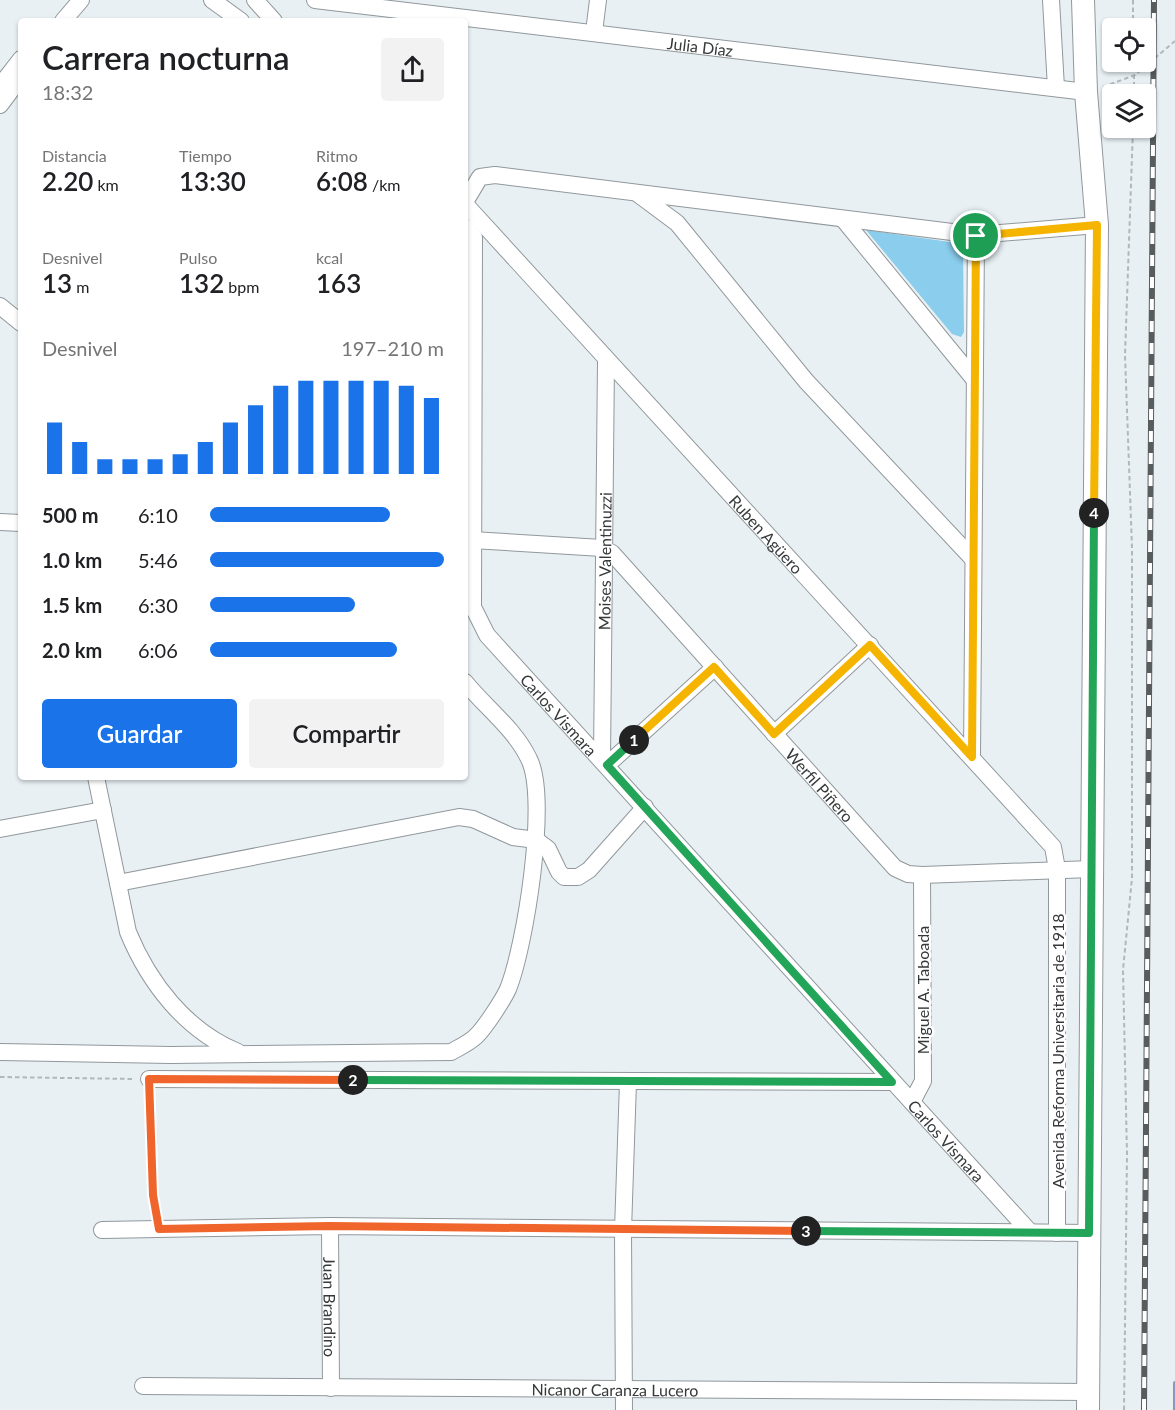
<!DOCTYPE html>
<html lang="es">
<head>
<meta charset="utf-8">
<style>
  :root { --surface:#fff; --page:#f2f2f2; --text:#202124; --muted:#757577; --accent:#1a73e8 }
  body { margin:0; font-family:Lato,sans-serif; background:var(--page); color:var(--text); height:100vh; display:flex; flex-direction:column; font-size:22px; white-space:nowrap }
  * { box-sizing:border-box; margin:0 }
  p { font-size:20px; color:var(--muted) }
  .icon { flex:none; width:33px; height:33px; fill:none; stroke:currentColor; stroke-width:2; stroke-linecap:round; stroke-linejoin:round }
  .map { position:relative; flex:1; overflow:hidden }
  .side { position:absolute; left:18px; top:18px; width:450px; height:762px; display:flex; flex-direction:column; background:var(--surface); border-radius:6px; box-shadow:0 2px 4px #0004 }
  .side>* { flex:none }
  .tools { position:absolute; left:1102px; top:18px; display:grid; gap:12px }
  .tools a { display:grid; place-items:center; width:54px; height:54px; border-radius:6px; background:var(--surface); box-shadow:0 2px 4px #0004; font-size:30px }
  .pin { position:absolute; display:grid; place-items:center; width:51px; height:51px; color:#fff; margin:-26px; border:3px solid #fff; border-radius:50%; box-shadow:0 2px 6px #0007 }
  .km { position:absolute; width:30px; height:30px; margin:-15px; border-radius:50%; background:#222; color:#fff; font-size:16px; line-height:30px; text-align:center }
  .round { display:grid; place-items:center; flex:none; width:63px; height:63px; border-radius:6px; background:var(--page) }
  .head { display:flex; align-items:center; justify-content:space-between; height:102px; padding:0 24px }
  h1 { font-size:33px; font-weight:600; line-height:45px }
  .stats { display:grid; grid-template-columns:repeat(3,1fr); gap:9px; height:102px; padding:6px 24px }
  .stats div { display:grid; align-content:center }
  .stats b { font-size:26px; font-weight:600 }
  .stats small { font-size:16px; font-weight:400 }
  .stats p { font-size:16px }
  .chart { height:168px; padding:12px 24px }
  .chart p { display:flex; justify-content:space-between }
  .chart svg { width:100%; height:108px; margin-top:6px; stroke:var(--accent); stroke-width:6 }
  .action { display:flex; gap:12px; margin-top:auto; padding:12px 24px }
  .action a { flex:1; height:69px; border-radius:6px; background:var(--accent); color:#fff; font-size:24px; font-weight:600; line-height:69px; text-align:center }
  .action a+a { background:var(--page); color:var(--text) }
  ul { padding:0 24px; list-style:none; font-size:20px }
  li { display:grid; grid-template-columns:96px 72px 1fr; align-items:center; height:45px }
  li i { height:15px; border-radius:8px; background:var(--accent) }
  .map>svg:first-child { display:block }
  .green { fill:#8acdec }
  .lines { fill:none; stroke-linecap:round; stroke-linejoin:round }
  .stream { stroke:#8d95bf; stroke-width:4 }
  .street-casing { stroke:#91989c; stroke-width:18 }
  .secondary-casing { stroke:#91989c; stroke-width:24 }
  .path { stroke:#b1b7ba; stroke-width:2; stroke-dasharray:4.5 3; stroke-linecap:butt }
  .street { stroke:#fff; stroke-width:16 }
  .secondary { stroke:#fff; stroke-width:22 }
  .rail-casing { stroke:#585c5d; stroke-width:6 }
  .rail { stroke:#fff; stroke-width:4; stroke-dasharray:11; stroke-linecap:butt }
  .split-1-casing { stroke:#fff; stroke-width:12 }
  .split-2-casing { stroke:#fff; stroke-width:12 }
  .split-3-casing { stroke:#fff; stroke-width:12 }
  .split-4-casing { stroke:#fff; stroke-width:12 }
  .split-5-casing { stroke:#fff; stroke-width:12 }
  .split-1 { stroke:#f5b400; stroke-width:8 }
  .split-2 { stroke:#22a559; stroke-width:8 }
  .split-3 { stroke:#f0652b; stroke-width:8 }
  .split-4 { stroke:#22a559; stroke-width:8 }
  .split-5 { stroke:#f5b400; stroke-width:8 }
  .labels { text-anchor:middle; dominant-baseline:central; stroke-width:5; stroke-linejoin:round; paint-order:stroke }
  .street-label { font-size:16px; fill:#36393a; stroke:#fff }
</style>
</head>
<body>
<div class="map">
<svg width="1175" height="1410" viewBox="0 0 1175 1410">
  <rect width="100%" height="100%" fill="#e8f0f4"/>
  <!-- green -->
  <path class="green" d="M 866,230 L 957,243 L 963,249 L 964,332 L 961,337 L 952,334 Z"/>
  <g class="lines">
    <!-- stream -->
    <path class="stream" d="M 1175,1410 L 1175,1383"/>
    <defs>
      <g id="street">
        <path d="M 212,0 L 241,21"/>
        <path d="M 255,0 L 274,21"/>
        <path id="s1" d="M 315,0 L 1086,92"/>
        <path d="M 1051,0 L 1056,88"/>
        <path d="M 63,21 L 81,0"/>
        <path d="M 594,32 L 598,0"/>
        <path d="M 0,86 L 21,59"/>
        <path d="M 0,105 L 21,77"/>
        <path d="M 638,194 L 677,223 L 806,381 L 973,559"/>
        <path d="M 465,202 L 480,177 L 495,175 L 976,235 L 1097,225"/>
        <path id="s2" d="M 465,204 L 1053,847 L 1057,869 L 1057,1233"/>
        <path d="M 843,219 L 974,379"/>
        <path id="s3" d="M 465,227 L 474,237 L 473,607 L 487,635 L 1030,1232"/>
        <path d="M 0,306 L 21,323"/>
        <path d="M 0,522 L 21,523"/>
        <path id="s4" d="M 472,540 L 602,548 L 612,553 L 895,868 L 908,874 L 922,875 L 1092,869"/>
        <path d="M 774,734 L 870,645"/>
        <path d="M 972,757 L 976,235"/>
        <path id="s5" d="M 602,759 L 606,361"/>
        <path d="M 607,765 L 715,667"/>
        <path d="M 96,777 L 128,932 C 149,983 186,1031 238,1052"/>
        <path d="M 0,829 L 103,810"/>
        <path d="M 118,883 L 459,817 L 473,819 L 513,837 L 536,840 L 548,849 L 559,872 L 564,877 L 578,877 L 589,870 L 645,807"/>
        <path d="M 0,1052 L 171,1055 L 451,1052 C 458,1048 467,1044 474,1038 C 483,1031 503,1000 508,989 C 525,947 549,799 529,759 C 515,729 485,707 465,682"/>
        <path d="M 149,1079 L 892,1082"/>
        <path d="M 912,1102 L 923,1081 L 922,875"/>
        <path id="s6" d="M 330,1226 L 331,1388"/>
        <path d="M 102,1230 L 330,1226 L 1089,1233"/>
        <path id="s7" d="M 143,1386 L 1088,1392"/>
        <path d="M 624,1410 L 623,1230 L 628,1082"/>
      </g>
      <path id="secondary" d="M 1083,0 L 1086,92 L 1097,225 L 1088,1410"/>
    </defs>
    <!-- street casing -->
    <use href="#street" class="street-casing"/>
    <!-- secondary casing -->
    <use href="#secondary" class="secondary-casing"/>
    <!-- path -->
    <path class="path" d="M 1133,0 L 1133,28
      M 1103,87 L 1135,75 L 1175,41
      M 1134,94 L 1134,62
      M 0,1077 L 135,1079
      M 149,1095 L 153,1195 L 156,1215
      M 1124,1410 L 1127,1155 L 1123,970 L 1132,878 L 1132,548 L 1125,355 L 1133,128"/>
    <!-- street -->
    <use href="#street" class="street"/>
    <!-- secondary -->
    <use href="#secondary" class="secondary"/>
    <defs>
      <path id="rail" d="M 1144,1410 L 1154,0"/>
    </defs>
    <!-- rail casing -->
    <use href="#rail" class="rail-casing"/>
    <!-- rail -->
    <use href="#rail" class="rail"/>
  </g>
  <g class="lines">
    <defs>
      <path id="split-1" d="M 634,740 L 714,667 L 774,734 L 870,645 L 972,757 L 976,236"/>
      <path id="split-2" d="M 353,1080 L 892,1082 L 607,765 L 634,740"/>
      <path id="split-3" d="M 353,1080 L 149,1079 L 153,1195 L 159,1229 L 330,1226 L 806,1231"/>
      <path id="split-4" d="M 806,1231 L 1089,1233 L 1094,513"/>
      <path id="split-5" d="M 976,236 L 1097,225 L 1094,513"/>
    </defs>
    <!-- split-1 casing -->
    <use href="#split-1" class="split-1-casing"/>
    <!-- split-2 casing -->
    <use href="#split-2" class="split-2-casing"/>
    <!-- split-3 casing -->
    <use href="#split-3" class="split-3-casing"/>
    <!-- split-4 casing -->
    <use href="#split-4" class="split-4-casing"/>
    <!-- split-5 casing -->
    <use href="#split-5" class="split-5-casing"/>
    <!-- split-1 -->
    <use href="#split-1" class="split-1"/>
    <!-- split-2 -->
    <use href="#split-2" class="split-2"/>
    <!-- split-3 -->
    <use href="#split-3" class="split-3"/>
    <!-- split-4 -->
    <use href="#split-4" class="split-4"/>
    <!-- split-5 -->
    <use href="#split-5" class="split-5"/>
  </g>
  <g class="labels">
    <!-- street labels -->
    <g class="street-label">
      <text stroke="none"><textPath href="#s1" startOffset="388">Julia Díaz</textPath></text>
      <text stroke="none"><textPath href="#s2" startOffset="447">Ruben Agüero</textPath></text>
      <text stroke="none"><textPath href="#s5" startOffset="198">Moises Valentinuzzi</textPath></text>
      <text stroke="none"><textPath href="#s3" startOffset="522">Carlos Vismara</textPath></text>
      <text stroke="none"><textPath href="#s4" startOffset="453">Werfil Piñero</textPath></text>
      <text transform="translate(922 990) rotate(-90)">Miguel A. Taboada</text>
      <text transform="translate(1057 1051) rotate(-90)">Avenida Reforma Universitaria de 1918</text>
      <text stroke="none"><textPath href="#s3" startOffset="1098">Carlos Vismara</textPath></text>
      <text stroke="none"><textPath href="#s6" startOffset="81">Juan Brandino</textPath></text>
      <text stroke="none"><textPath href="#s7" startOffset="472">Nicanor Caranza Lucero</textPath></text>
    </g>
  </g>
</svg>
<div class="tools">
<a><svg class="icon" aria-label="locate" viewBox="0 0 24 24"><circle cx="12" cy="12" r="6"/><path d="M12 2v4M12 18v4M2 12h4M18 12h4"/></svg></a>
<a><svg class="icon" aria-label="layers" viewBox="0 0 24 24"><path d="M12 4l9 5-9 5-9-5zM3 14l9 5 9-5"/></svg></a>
</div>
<div class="pin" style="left:976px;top:236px;background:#1e9e55"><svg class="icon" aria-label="arrive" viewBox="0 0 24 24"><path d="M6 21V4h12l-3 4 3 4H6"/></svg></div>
<b class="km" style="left:634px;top:740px">1</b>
<b class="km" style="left:353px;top:1080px">2</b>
<b class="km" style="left:806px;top:1231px">3</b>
<b class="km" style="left:1094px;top:513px">4</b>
<section class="side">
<div class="head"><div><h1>Carrera nocturna</h1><p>18:32</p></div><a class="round"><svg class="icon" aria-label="share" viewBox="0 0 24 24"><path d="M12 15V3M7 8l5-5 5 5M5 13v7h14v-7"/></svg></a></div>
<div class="stats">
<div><p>Distancia</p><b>2.20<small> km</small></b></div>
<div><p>Tiempo</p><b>13:30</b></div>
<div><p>Ritmo</p><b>6:08<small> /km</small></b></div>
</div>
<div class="stats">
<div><p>Desnivel</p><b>13<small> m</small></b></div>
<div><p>Pulso</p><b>132<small> bpm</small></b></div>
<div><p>kcal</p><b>163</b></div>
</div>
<div class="chart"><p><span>Desnivel</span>197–210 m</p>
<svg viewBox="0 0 160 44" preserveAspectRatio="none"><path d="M5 44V23M15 44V31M25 44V38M35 44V38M45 44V38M55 44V36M65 44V31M75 44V23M85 44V16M95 44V8M105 44V6M115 44V6M125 44V6M135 44V6M145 44V8M155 44V13"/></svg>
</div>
<ul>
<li><b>500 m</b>6:10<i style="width:77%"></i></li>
<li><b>1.0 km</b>5:46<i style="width:100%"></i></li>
<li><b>1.5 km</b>6:30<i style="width:62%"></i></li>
<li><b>2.0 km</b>6:06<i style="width:80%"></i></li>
</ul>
<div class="action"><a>Guardar</a><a>Compartir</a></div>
</section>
</div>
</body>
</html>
